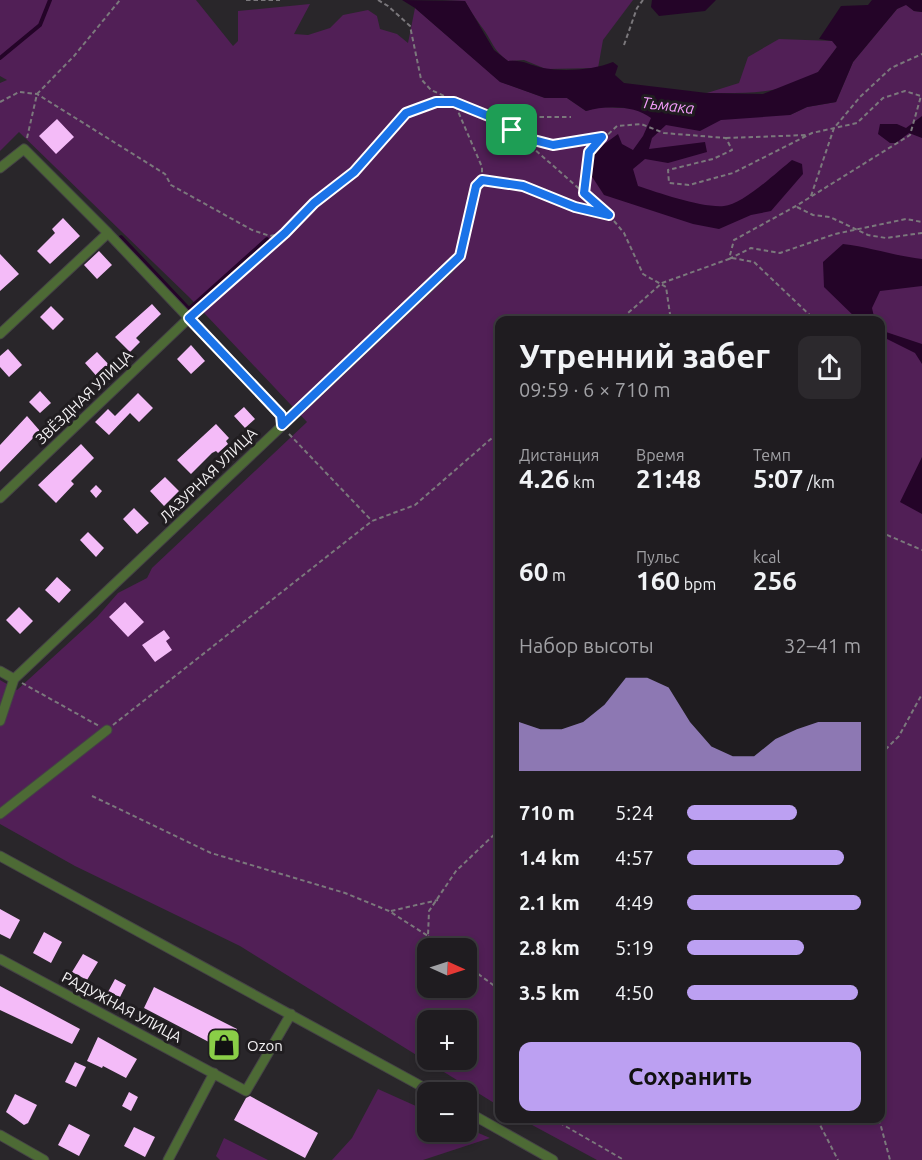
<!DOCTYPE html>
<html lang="ru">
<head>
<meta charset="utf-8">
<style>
  :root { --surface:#1f1c20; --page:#2c292d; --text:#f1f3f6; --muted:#a1a1a5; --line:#3c3a3e; --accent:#bca0f2 }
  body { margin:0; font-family:Ubuntu,sans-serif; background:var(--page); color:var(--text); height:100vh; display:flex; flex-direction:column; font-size:22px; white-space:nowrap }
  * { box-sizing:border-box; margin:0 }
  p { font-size:20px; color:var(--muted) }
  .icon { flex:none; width:33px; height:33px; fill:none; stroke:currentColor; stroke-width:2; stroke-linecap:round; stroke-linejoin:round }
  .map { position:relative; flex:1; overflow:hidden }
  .sheet { position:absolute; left:495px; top:316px; width:390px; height:807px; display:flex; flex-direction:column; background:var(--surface); border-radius:12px; box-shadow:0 3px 9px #0003,0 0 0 2px var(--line) }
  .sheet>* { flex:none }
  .needle { width:39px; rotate:93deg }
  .tools { position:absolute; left:417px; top:938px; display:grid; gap:12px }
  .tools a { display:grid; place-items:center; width:60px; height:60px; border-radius:12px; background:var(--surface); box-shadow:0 3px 9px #0003,0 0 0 2px var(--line); font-size:30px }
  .pin { position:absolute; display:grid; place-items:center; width:51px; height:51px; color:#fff; margin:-26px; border-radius:12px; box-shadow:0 3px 9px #0006 }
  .round { display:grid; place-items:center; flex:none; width:63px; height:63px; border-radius:12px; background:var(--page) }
  .headline { display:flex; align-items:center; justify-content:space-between; height:102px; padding:0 24px }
  h1 { font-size:33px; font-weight:700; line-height:45px }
  .metrics { display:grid; grid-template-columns:repeat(3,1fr); gap:9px; height:102px; padding:6px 24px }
  .metrics div { display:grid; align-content:center }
  .metrics b { font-size:26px; font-weight:700 }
  .metrics small { font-size:16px; font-weight:400 }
  .metrics p { font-size:16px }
  .chart { height:168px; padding:12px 24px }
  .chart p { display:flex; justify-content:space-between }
  .chart svg { width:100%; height:108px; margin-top:6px; fill:var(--accent); opacity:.7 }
  .cta { display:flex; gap:12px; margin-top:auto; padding:12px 24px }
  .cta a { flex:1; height:69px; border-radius:12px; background:var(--accent); color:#111; font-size:24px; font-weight:700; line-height:69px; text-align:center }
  ul { padding:0 24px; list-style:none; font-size:20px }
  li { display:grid; grid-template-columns:96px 72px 1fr; align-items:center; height:45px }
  li i { height:15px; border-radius:8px; background:var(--accent) }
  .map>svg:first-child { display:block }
  .green { fill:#511f56; fill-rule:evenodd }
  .water { fill:#240428 }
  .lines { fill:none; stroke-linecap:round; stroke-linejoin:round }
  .stream { stroke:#240428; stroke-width:4 }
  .building { fill:#f4bbf8 }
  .street-casing { stroke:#454346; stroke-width:11 }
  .path { stroke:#7b787c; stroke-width:2; stroke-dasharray:4.5 3; stroke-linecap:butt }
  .street { stroke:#4d6a35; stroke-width:9 }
  .route-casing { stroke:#fff; stroke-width:12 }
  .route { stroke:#1a73e8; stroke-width:8 }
  .labels { text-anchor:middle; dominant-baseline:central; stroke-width:6; stroke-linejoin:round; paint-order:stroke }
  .street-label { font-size:15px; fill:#f4f2f4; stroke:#201d20 }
  .poi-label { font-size:15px; fill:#f4f2f4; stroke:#201d20; text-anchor:start }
  .water-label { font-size:16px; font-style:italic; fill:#f59dfc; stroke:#201d20 }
</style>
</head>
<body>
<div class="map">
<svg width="922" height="1160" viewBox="0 0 922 1160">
  <rect width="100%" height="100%" fill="#29262a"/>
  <!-- green -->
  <path class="green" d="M 0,0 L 196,0 L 233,46 L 238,41 L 238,11 L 310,4 L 294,34 L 308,35 L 330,28 L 343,15 L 368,10 L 377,16 L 380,29 L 397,34 L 408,43 L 415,8 L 501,82 L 545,98 L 567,98 L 586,111 L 598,107 L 790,115 L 807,107 L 836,102 L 853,62 L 897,9 L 906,4 L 914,11 L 922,12 L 922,1160 L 597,1160 L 521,1119 L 880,1119 L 880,321 L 500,321 L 499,1106 L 240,946 L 75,866 L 0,824 L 0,680 L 17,690 L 97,617 L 118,593 L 147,578 L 152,568 L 307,422 L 190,298 L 19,132 L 0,151 L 0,83 L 7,80 L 0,76 ZM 428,948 L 466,948 L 466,987 L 428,987 ZM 428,1020 L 466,1020 L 466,1059 L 428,1059 Z
    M 442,0 L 633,0 L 603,40 L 598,68 L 546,69 L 524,60 L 508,61 C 491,48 493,41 481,26 C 475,17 470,11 465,1 Z
    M 779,39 L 833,41 L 837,47 C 831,55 825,68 817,73 C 783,95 746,93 707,93 L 739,83 L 748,57 Z
    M 378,1089 L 427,1111 L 428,1131 L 466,1131 L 467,1128 L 490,1138 L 423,1160 L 332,1160 L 352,1138 Z
    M 224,1138 L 268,1160 L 220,1160 L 216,1156 Z"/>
  <!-- water -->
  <path class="water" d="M 402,0 L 465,1 L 494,50 L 508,61 C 525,60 528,65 543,68 C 564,72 594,70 613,62 L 618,66 L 615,75 L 624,83 L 707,93 L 763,94 L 818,72 L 837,47 L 832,41 L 819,39 L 841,6 L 868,5 L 872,0 L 922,0 L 922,12 L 914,11 L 906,5 L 897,9 L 853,62 L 836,102 L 807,107 L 790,115 L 721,120 L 700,131 L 666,125 L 652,138 L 649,149 L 705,142 L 707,152 L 668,163 L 645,159 L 633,169 L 638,186 C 659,193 702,208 724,206 C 742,205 777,172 792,160 L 802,164 L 803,174 L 771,211 L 751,215 L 719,229 L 693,224 L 604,195 L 589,172 L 592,153 L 618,134 L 622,144 L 633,150 L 643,136 L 651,118 C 635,105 605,105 586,111 L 567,98 L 545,98 L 500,82 L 415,8 Z
    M 652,0 L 716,0 L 705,11 L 659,16 L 651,7 Z
    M 922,116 L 922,138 L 909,133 L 896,143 L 890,143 L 878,134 L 880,124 L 897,124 L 906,128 Z
    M 843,244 C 870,247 895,256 922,259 L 922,286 L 880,291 L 872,308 L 875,321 L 859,321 L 824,287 L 823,262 Z
    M 880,330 L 922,344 L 922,364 L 915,353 L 881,336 Z
    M 922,457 L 922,514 L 900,502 Z"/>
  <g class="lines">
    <!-- stream -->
    <path class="stream" d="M 0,58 L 40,25 L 50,0
      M 121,237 L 189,309 L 267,239"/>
  </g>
  <!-- building -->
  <path class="building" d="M 57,119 L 74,137 L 56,154 L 39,136 Z
    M 63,218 L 80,236 L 50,264 L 37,251 L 55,233 L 52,229 Z
    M 99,251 L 112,265 L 97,279 L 84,265 Z
    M 0,254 L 19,274 L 0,291 Z
    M 152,304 L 161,314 L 136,338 L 140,342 L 130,352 L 115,337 Z
    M 51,306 L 64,319 L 53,330 L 40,317 Z
    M 191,345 L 205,361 L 191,374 L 177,359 Z
    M 8,349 L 22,365 L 9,377 L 0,367 L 0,356 Z
    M 97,352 L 112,368 L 100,380 L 85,363 Z
    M 40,391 L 51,403 L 40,413 L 29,402 Z
    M 138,393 L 153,408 L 139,422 L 130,413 L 109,435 L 95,422 L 108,409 L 115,416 Z
    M 244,407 L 255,419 L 245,428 L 234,416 Z
    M 27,416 L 40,431 L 0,472 L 0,445 Z
    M 216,424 L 229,438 L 226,441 L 228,444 L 218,453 L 216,451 L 212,453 L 191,474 L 177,460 Z
    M 81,444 L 94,458 L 71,481 L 74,484 L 56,503 L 38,485 Z
    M 165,477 L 179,491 L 164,506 L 150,491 Z
    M 96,485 L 102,491 L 96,498 L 90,491 Z
    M 134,508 L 149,523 L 137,534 L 123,519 Z
    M 88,532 L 104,548 L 96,557 L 80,540 Z
    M 57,577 L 71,590 L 59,603 L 45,590 Z
    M 125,602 L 144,622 L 128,637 L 109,617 Z
    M 19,607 L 33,621 L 20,634 L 6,620 Z
    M 164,630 L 170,638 L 166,641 L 172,650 L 155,662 L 142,645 Z
    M 0,909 L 20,920 L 10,939 L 0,934 Z
    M 44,932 L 62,942 L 51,963 L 33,953 Z
    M 83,954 L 98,962 L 87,980 L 72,972 Z
    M 115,979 L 126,985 L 120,997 L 108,992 Z
    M 0,986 L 80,1029 L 72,1044 L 0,1010 Z
    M 154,987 L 237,1029 L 226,1051 L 144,1008 Z
    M 98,1037 L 137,1059 L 126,1078 L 103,1066 L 102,1068 L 87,1061 Z
    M 75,1062 L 86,1067 L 76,1087 L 65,1082 Z
    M 129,1092 L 138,1097 L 131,1111 L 122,1106 Z
    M 15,1094 L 37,1105 L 28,1123 L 24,1125 L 6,1112 Z
    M 250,1096 L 318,1133 L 305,1158 L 234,1120 L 246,1098 Z
    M 69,1124 L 90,1135 L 79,1156 L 58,1145 Z
    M 134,1127 L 155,1137 L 145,1157 L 124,1146 Z"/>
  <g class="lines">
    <defs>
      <path id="street" d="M 0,168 L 24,149 L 108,233 L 281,415 L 282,425
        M 0,334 L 108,233
        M 0,498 L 189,318
        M 0,671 L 14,679
        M 0,721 L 14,679 L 449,268
        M 0,814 L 107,730
        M 0,856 L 432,1092
        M 0,959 L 246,1091 L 291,1014
        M 466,1111 L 553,1160
        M 0,1135 L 44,1160
        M 168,1160 L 214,1073"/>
    </defs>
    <!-- street casing -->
    <use href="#street" class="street-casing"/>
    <!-- path -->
    <path class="path" d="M 246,0 L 280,0
      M 378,0 L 388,6 L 410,26 L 421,79 L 431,90 L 491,117 L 533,148 L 609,215 L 624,233 L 643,274 L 666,287 L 671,321
      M 624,45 L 637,8 L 643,0
      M 0,102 L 19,92 L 37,94 L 165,174 L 171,185 L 252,230 L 270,236 L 285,233 L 314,203 L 354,172 L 406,113 L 436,102 L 454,102 L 482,167 L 482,180 L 523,186 L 575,207 L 609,215
      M 504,126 L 523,117 L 571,117
      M 521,137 L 553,145 L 601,137
      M 27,138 L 37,94 L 74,56 L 120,0
      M 726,138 L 808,135
      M 584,193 L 589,152 L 617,126 L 641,124 L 664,133 L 726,138 L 732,150 L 713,159 L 668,170 L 669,183 L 689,185 L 733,173 L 812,133 L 857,123 L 883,98 L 905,91 L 921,96 L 910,135 L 796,206 L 734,240 L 729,259 L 662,283 L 619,321
      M 811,196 L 834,128 L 860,97 L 891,68 L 922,54
      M 797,207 L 813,215 L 830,217 L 868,235 L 886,238 L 922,233
      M 732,258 L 754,262 L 816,321
      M 729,259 L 751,248 L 780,253 L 835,234 L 906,219 L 922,222
      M 455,261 L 460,256 L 476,186 L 482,180
      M 196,312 L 283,234
      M 289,434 L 372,521
      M 880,532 L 922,550
      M 22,683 L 99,726
      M 113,725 L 372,521 L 415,505 L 500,431
      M 880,755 L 899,736 L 922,694
      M 92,796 L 211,853 L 345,893 L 389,911 L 428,936 L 429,911 L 456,871 L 500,829
      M 391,911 L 438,900
      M 428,936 L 444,948
      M 466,965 L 500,990
      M 553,1119 L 624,1160
      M 817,1119 L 838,1160
      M 879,1119 L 890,1160"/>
    <!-- street -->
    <use href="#street" class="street"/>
  </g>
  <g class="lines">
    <defs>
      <path id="route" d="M 436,102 L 454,102 L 491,117 L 518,136 L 553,145 L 602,137 L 589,152 L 584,193 L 609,215 L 575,207 L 523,186 L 482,180 L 476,186 L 460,256 L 282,425 L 281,415 L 189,318 L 285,233 L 314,203 L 354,172 L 406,113 Z"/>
    </defs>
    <!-- route casing -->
    <use href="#route" class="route-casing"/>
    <!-- route -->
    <use href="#route" class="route"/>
  </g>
  <!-- icons -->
  <defs>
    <symbol id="shop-square" viewBox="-11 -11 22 22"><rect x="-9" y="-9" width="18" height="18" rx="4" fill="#8ace47" stroke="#201d20"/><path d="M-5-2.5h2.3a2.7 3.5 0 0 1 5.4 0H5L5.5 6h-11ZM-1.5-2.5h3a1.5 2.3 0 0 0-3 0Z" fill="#111"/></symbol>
  </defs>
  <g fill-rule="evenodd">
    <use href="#shop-square" x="205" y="1026" width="38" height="38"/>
  </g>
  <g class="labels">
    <!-- street labels -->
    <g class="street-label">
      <text transform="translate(84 397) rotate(-44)">ЗВЁЗДНАЯ УЛИЦА</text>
      <text transform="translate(208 475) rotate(-44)">ЛАЗУРНАЯ УЛИЦА</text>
      <text transform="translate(122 1007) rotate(28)">РАДУЖНАЯ УЛИЦА</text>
    </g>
    <!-- poi labels -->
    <g class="poi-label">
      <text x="247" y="1045">Ozon</text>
    </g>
    <!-- water labels -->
    <g class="water-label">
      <text transform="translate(668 105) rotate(7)">Тьмака</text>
    </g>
  </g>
</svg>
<div class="tools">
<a><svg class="needle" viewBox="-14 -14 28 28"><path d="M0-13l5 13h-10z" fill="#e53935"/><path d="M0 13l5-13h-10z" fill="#a1a1a5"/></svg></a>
<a>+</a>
<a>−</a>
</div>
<div class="pin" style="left:512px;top:130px;background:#1e9e55"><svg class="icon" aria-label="arrive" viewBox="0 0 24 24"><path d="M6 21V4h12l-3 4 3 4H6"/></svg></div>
<section class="sheet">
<div class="headline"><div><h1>Утренний забег</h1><p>09:59 · 6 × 710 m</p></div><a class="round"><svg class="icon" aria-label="share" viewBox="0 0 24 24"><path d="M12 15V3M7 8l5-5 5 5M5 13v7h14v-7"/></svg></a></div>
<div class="metrics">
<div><p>Дистанция</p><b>4.26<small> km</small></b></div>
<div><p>Время</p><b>21:48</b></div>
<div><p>Темп</p><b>5:07<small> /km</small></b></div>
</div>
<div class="metrics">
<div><b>60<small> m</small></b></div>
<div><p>Пульс</p><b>160<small> bpm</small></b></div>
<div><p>kcal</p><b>256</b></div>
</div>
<div class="chart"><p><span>Набор высоты</span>32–41 m</p>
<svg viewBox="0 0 160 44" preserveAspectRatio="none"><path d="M0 44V24L10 27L20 27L30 24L40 17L50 6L60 6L70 10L80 24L90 34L100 38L110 38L120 31L130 27L140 24L150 24L160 24V44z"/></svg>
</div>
<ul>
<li><b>710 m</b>5:24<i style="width:63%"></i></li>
<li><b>1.4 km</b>4:57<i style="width:90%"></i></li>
<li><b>2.1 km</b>4:49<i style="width:100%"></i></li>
<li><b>2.8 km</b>5:19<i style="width:67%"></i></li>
<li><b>3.5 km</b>4:50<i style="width:98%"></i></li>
</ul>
<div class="cta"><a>Сохранить</a></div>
</section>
</div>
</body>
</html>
